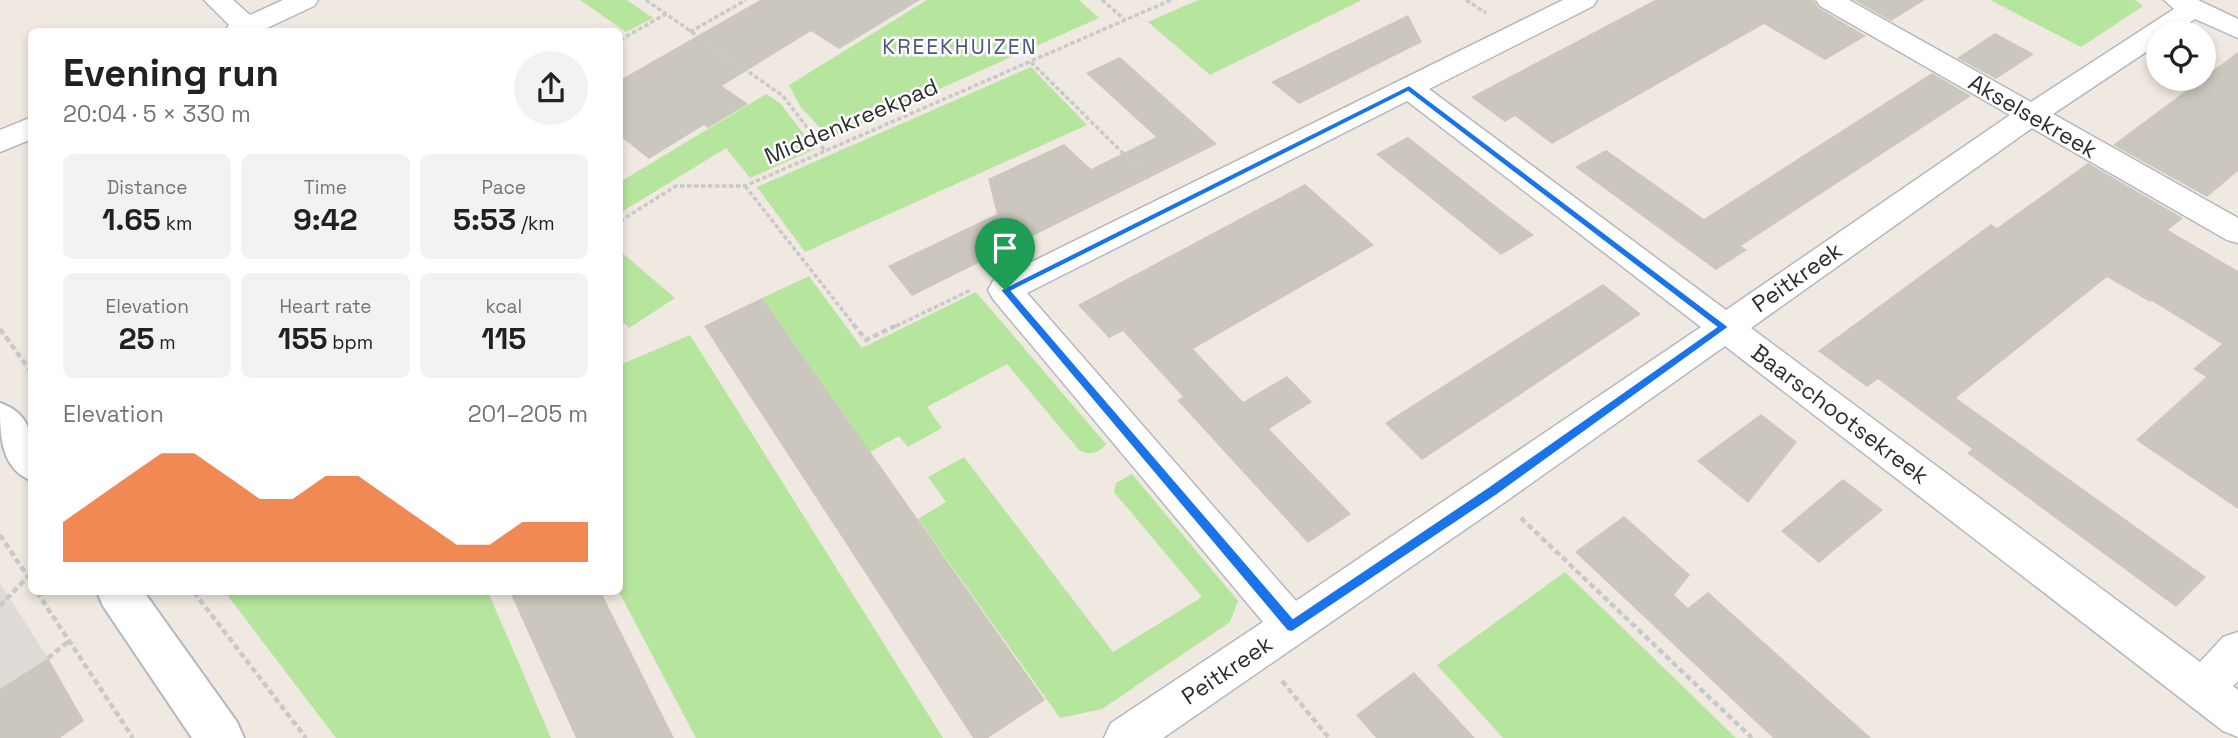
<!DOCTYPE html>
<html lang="en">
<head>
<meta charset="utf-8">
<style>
  :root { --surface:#fff; --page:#f2f2f2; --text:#202124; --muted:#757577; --accent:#ea580c }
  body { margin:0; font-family:"Space Grotesk",sans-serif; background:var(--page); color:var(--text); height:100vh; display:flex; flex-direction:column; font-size:26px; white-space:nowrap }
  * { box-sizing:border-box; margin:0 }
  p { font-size:23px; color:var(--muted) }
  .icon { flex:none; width:38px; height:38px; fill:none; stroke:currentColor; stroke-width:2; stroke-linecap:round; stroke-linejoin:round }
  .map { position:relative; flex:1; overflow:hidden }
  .drawer { position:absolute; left:28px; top:28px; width:595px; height:567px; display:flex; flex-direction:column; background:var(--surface); border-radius:10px; box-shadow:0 4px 10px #0003 }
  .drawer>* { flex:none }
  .tools { position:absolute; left:2146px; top:21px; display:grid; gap:14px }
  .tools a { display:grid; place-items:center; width:70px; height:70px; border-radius:50%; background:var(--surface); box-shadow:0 4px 10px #0003; font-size:35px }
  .pin { position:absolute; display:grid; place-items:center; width:60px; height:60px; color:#fff; margin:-72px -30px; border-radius:50% 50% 50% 0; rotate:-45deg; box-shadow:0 0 7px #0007 }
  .pin .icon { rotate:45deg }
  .round { display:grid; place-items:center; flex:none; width:74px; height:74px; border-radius:37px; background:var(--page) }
  .summary { display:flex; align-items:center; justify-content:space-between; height:119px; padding:0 35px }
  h1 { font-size:38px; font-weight:700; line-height:52px }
  .figures { display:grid; grid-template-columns:repeat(3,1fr); gap:10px; height:119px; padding:7px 35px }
  .figures div { display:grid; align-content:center; border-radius:10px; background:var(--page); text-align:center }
  .figures b { font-size:30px; font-weight:700 }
  .figures small { font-size:19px; font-weight:400 }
  .figures p { font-size:19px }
  .chart { height:196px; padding:14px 35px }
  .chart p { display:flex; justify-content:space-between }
  .chart svg { width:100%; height:126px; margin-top:7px; fill:var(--accent); opacity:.7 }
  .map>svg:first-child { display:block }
  .green { fill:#b6e59e }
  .plaza { fill:#dfdcd8 }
  .building { fill:#cbc7bf }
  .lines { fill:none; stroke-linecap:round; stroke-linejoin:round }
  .street-casing { stroke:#b4b7c1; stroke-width:3 }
  .secondary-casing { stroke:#b4b7c1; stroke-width:4 }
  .path-far1 { stroke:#c9c9c9; stroke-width:3.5; stroke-dasharray:4.5 2.5; stroke-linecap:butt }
  .path { stroke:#c9c9c9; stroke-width:4.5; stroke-dasharray:6 3.5; stroke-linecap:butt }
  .street { fill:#fff; fill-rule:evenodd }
  .secondary { fill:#fff; fill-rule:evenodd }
  .route { fill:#1a73e8; stroke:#fff; stroke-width:2; fill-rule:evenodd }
  .labels { text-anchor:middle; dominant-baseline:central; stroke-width:5; stroke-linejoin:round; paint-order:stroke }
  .far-neighbourhood-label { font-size:21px; letter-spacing:2px; fill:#4d5680; stroke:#fff }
  .street-label { font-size:23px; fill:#2e2e2e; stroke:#fff }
</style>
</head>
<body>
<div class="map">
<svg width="2238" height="738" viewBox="0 0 2238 738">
  <rect width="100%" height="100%" fill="#efe9e1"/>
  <!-- green -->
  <path class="green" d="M 580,0 L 627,0 L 653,18 L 626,32 Z
    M 927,0 L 1079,0 L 1099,18 L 829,138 L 800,106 L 789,85 Z
    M 1198,0 L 1362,0 L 1210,75 L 1148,22 Z
    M 1990,0 L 2135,0 L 2143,6 L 2081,47 Z
    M 1031,67 L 1087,125 L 805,252 L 757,187 Z
    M 766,94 L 780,103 L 815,149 L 750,178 L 726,148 L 620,213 L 620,182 Z
    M 620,251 L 675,298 L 629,328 L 620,319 Z
    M 809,276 L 862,348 L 976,292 L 1106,444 C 1100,453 1088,456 1079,450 L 1007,364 L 927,407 L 942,428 L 908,447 L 899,436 L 870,452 L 762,298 Z
    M 690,335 L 943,738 L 696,738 L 619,592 L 620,365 Z
    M 964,457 L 1113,652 L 1202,597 L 1114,492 L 1116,483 L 1132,474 L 1238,601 L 1230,622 L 1102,709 L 1060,718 L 918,519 L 946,502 L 928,477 Z
    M 1565,572 L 1736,738 L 1503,738 L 1437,665 Z
    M 225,592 L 488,592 L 551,738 L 336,738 Z"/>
  <!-- plaza -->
  <path class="plaza" d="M 0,583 L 48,658 L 0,689 Z"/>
  <!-- building -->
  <path class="building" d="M 760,0 L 920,0 L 839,49 L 811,31 L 722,86 L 748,104 L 708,128 L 704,125 L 649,159 L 620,136 L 620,80 Z
    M 1655,0 L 1813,0 L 1819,8 L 1866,36 L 1825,60 L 1764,24 L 1552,144 L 1515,116 L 1505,122 L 1471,97 Z
    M 1854,0 L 1925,0 L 1891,21 Z
    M 1408,15 L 1422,42 L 1299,104 L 1271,82 Z
    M 1995,33 L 2034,54 L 1996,79 L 1957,58 Z
    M 2238,52 L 2238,171 L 2207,197 L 2113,145 Z
    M 1120,57 L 1217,144 L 912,296 L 888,266 L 997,214 L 988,179 L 1064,144 L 1091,169 L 1156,137 L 1086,73 Z
    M 1932,73 L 1971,96 L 1741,246 L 1747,250 L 1716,270 L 1575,167 L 1606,150 L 1704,219 Z
    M 1408,137 L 1506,214 L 1534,235 L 1501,255 L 1376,154 Z
    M 2088,163 L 2183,218 L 2168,230 L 2238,271 L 2238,509 L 2136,440 L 2206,377 L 2193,369 L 2222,344 L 2152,301 L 2150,302 L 2107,277 L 1956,398 L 2206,577 L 2176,607 L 1967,453 L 1972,449 L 1878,379 L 1867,387 L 1818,351 L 1991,224 L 1997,228 Z
    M 1305,184 L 1374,245 L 1193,349 L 1243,402 L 1287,376 L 1312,402 L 1269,429 L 1351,514 L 1308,543 L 1177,400 L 1183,397 L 1123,331 L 1109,338 L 1078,305 Z
    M 1603,284 L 1641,314 L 1422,460 L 1385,423 Z
    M 762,298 L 1045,700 L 988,738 L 973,738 L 704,326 Z
    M 1761,414 L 1797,442 L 1748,503 L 1697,461 Z
    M 1843,479 L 1883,510 L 1819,563 L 1781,531 Z
    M 1624,516 L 1690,575 L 1674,595 L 1688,608 L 1708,592 L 1871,738 L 1773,738 L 1575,552 Z
    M 510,592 L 601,592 L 674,738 L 576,738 Z
    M 48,658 L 84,721 L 60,738 L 0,738 L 0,689 Z
    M 1414,672 L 1475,738 L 1376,738 L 1356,715 Z"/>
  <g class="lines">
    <defs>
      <path id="street" d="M 204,0 L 233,0 L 250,15 L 283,0 L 318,0 L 314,6 L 265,29 L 266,32 L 224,32 L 229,25 Z
        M 1563,0 L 1597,0 L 1593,6 L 1429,89 L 1726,310 L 2010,115 L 1820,6 L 1816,0 L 1849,0 L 2031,102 L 2174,9 L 2164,0 L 2198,0 L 2238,19 L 2238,38 L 2195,19 L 2174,33 L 2158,33 L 2158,44 L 2053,114 L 2238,218 L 2238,243 L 2227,240 L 2032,128 L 1751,328 L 2200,662 L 2223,637 L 2238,632 L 2238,681 L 2233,686 L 2238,690 L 2238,737 L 2223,731 L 1725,346 L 1505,502 L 1163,738 L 1104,738 L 1111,723 L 1263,622 L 993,299 L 988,290 L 993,281 ZM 1407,101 L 1701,327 L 1296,601 L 1027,293 Z
        M 32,117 L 32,139 L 0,152 L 0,130 Z"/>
      <path id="secondary" d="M 0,403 C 38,416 32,448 32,481 C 0,468 0,435 0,403 Z
        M 97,592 L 144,592 L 237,722 L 244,738 L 192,738 L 103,606 Z"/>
    </defs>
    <!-- street casing -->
    <use href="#street" class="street-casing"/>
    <!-- secondary casing -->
    <use href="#secondary" class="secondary-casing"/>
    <!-- path-far1 -->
    <path class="path-far1" d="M 646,0 L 666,14
      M 1102,0 L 1125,20
      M 1466,0 L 1486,13
      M 690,32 L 746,0
      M 620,40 L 666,14 L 783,96 L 825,151
      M 1031,62 L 1150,180
      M 745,186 L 855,326
      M 620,221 L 676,186 L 745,186 L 1171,0
      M 896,326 L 971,290"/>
    <!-- path -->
    <path class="path" d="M 853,324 L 866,340 L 899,324
      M 0,329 L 32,373
      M 1521,518 L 1752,738
      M 0,535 L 32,583
      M 37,592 L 133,738
      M 194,592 L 306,738
      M 0,606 L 32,572
      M 48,658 L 69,641
      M 1282,681 L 1329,738"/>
    <!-- street -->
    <use href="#street" class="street"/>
    <!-- secondary -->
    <use href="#secondary" class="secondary"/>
  </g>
  <!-- route -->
  <path class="route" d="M 1409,85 L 1729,327 L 1497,495 L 1292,632 L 1287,631 L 1000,290 ZM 1408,92 L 1716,327 L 1488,487 L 1293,618 L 1012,291 Z"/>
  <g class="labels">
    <!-- far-neighbourhood labels -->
    <g class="far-neighbourhood-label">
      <text x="960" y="46">KREEKHUIZEN</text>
    </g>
    <!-- street labels -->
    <g class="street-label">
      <text transform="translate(2033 116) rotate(30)">Akselsekreek</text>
      <text transform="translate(851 121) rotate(-23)">Middenkreekpad</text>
      <text transform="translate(1797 277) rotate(-35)">Peitkreek</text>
      <text transform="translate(1840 414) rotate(37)">Baarschootsekreek</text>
      <text transform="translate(1227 670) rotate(-34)">Peitkreek</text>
    </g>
  </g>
</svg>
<div class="tools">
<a><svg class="icon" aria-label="locate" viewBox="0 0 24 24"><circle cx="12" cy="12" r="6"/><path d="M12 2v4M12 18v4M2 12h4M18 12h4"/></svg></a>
</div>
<div class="pin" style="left:1005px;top:290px;background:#1e9e55"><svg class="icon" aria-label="arrive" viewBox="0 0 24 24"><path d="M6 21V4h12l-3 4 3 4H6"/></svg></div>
<section class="drawer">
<div class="summary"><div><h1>Evening run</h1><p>20:04 · 5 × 330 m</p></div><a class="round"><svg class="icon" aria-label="share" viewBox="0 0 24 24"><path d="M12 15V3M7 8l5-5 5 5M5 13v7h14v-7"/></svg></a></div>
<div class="figures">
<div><p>Distance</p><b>1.65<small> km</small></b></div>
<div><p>Time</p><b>9:42</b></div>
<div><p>Pace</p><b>5:53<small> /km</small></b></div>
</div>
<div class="figures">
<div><p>Elevation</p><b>25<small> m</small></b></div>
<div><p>Heart rate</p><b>155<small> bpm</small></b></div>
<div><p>kcal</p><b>115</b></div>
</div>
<div class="chart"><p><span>Elevation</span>201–205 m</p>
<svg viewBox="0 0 160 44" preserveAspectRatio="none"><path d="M0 44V30L10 22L20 14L30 6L40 6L50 14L60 22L70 22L80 14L90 14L100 22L110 30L120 38L130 38L140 30L150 30L160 30V44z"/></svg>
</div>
</section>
</div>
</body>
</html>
